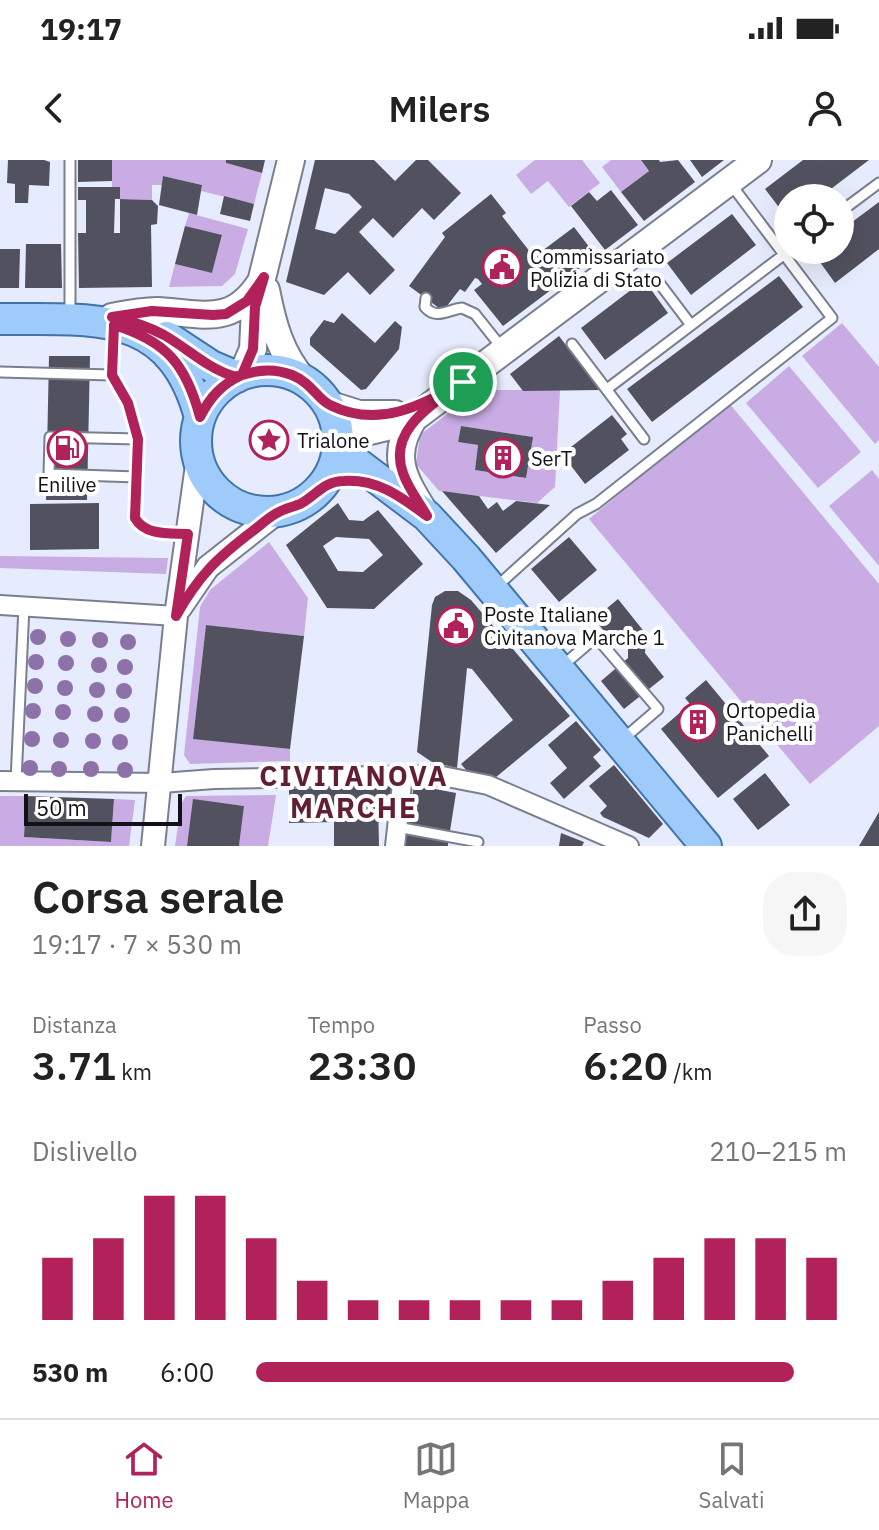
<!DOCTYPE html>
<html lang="it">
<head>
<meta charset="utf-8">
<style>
  :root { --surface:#fff; --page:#f6f6f6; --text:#222; --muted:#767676; --line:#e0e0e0; --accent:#b02259 }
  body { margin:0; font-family:"IBM Plex Sans",sans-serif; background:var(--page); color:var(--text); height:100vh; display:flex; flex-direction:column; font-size:30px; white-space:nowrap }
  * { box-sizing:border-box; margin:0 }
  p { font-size:26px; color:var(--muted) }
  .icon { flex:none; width:44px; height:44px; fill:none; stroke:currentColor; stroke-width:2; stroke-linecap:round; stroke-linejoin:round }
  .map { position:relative; height:686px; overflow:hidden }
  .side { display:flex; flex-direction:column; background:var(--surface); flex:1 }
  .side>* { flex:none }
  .controls { position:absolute; left:774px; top:24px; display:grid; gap:16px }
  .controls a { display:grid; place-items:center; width:80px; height:80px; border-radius:50%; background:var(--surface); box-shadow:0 8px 32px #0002; font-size:40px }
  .scale { position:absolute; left:24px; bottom:20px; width:158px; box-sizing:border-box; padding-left:8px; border:4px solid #101217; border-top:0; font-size:22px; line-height:28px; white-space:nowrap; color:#101217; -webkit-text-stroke:6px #fff; paint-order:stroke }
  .pin { position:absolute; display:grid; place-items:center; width:68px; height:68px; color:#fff; margin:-34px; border:4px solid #fff; border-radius:50%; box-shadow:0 2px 8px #0007 }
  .round { display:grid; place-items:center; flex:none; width:84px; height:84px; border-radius:32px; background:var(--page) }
  .head { display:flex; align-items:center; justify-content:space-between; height:136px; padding:0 32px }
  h1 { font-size:44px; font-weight:600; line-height:60px }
  .figures { display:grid; grid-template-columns:repeat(3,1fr); gap:12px; height:136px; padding:8px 32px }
  .figures div { display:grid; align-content:center }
  .figures b { font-size:40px; font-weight:600 }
  .figures small { font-size:22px; font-weight:400 }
  .figures p { font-size:22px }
  .chart { height:224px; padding:16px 32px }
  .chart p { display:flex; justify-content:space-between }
  .chart svg { width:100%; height:144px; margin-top:8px; stroke:var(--accent); stroke-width:6 }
  ul { padding:0 32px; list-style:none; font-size:26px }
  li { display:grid; grid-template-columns:128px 96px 1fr; align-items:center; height:60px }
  li i { height:20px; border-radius:10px; background:var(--accent) }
  .status { display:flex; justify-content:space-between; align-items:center; height:56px; padding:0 40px; background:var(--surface); direction:ltr }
  .status svg { height:22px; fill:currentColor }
  header { display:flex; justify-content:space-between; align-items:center; height:104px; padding:0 32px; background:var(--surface); font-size:36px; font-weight:600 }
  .tab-bar { display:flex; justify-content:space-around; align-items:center; height:112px; border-top:2px solid var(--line); background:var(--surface); font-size:22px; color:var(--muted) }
  .tab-bar a { display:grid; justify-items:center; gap:4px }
  .tab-bar .on { color:var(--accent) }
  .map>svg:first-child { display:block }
  .green { fill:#c9ace4; fill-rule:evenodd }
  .building { fill:#52515f; fill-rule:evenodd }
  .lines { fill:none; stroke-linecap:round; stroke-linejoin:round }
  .service-casing { stroke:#797f8d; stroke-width:13 }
  .minor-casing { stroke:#797f8d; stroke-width:22 }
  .tertiary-casing { stroke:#797f8d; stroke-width:26 }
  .secondary-casing { stroke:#797f8d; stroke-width:30 }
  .primary-casing { stroke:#4374a8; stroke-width:34 }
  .service { stroke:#fff; stroke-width:9 }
  .minor { stroke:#fff; stroke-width:18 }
  .tertiary { stroke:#fff; stroke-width:22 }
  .secondary { stroke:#fff; stroke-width:26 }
  .primary { stroke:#9fcbfa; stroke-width:30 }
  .tree { fill:#8d72aa }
  .route-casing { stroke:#fff; stroke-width:16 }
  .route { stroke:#b02259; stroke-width:10 }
  .labels { text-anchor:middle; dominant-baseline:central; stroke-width:8; stroke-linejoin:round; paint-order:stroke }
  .poi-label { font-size:20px; fill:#101217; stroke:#fff; text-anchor:start }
  .district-label { font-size:28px; font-weight:bold; letter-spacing:2px; fill:#621e34; stroke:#fff }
</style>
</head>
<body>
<div class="status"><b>19:17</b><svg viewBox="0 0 49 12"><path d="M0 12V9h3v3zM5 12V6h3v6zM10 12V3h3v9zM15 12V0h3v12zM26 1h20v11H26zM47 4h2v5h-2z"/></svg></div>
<header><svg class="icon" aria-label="back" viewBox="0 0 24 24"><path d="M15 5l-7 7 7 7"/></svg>Milers<svg class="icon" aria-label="person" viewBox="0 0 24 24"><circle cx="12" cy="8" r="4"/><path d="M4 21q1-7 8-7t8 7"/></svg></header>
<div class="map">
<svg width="879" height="686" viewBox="0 0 879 686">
  <rect width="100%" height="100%" fill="#e6ecfd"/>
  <!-- green -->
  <path class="green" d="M 112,0 L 226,0 L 226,3 L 262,13 L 254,44 L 201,31 L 202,25 L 163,16 L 162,25 L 152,25 L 152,40 L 120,39 L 120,27 L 112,27 Z
    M 535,0 L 582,0 L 600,23 L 569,47 L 548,21 L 531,34 L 516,15 Z
    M 611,0 L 641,0 L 649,11 L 621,32 L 602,7 Z
    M 189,53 L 248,69 L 235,114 L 222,126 L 169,127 L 175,104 L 212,113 L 222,76 L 185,66 Z
    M 842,163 L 879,207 L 879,280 L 875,284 L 802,196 Z
    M 789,206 L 861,292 L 818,328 L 746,243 Z
    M 478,230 L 560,230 L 555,327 L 537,343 L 439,331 L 416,304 L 420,275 ZM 461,266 L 532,277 L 526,318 L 475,310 L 478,285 L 458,282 Z
    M 729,243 L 879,424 L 879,566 L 810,624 L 589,359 Z
    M 872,310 L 879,319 L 879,406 L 829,346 Z
    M 269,382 L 308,438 L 304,476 L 206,465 L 193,578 L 290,589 L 290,601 L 190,604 L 184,595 L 200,447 L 210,430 Z
    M 0,396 L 165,398 L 168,398 L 166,414 L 0,408 Z
    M 276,635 L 268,686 L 239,686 L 244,646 L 194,640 L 187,686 L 175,686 L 181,644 L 186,636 Z
    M 0,636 L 26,636 L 24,677 L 111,682 L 114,639 L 135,640 L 129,686 L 0,686 Z"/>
  <!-- building -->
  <path class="building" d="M 8,0 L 44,0 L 50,2 L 49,26 L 29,25 L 28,43 L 15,43 L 15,24 L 7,23 Z
    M 78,0 L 112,0 L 112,21 L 78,22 Z
    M 226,0 L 265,0 L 262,13 L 226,3 Z
    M 315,0 L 374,0 L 395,21 L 416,0 L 428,0 L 461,33 L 434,60 L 422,48 L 393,78 L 373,58 L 359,72 L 395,110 L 370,135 L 348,112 L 324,135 L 286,122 ZM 325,28 L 349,34 L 362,47 L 335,74 L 315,69 Z
    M 641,0 L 659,0 L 660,2 L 678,0 L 695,22 L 644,61 L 621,32 L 649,11 Z
    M 690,0 L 724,0 L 702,17 Z
    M 803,0 L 869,0 L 819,38 L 788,38 L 788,59 L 765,29 Z
    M 163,16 L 202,25 L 197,55 L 159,45 Z
    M 78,27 L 120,27 L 120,39 L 152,40 L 158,46 L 157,64 L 151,65 L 152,127 L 79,128 L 78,73 L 86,73 L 86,40 L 78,40 ZM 115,39 L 120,39 L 120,73 L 114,73 Z
    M 611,30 L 638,65 L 605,90 L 571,46 L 589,32 L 597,41 Z
    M 491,34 L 506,53 L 502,56 L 534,97 L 574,67 L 596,96 L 503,166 L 474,130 L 482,124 L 478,119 L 475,118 L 465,132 L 460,129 L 443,151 L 409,126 L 445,77 L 442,73 Z
    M 224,36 L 254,44 L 250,61 L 220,54 Z
    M 879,42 L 879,89 L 835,123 L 812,91 L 840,90 L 840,71 Z
    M 732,54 L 756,85 L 691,135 L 667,103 Z
    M 185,66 L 222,75 L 212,113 L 175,104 Z
    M 26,84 L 61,84 L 62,128 L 25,128 Z
    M 0,89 L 20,89 L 19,128 L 0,128 Z
    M 779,116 L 803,147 L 652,262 L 627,229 Z
    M 644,120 L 668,153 L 605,200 L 581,168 Z
    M 342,153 L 375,183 L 395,161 L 402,167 L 399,189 L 366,229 L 361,230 L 310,185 L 310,178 L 324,160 L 334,163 Z
    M 559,176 L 600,230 L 523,231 L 510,214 Z
    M 49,196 L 90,196 L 87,340 L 46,340 Z
    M 612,255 L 627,274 L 621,279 L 629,290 L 585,324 L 562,294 Z
    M 461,266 L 533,277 L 526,318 L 475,310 L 478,285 L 458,282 Z
    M 442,331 L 479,336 L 488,349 L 497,342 L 503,351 L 516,341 L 550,345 L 496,393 Z
    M 99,343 L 99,389 L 30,390 L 30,344 Z
    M 338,343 L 349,360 L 363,361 L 378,350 L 423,404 L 374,449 L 327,448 L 286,385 ZM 336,377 L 369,379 L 383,395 L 363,412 L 338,411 L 323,386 Z
    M 569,377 L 597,410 L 559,442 L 531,409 Z
    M 445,431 L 458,431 L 471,440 L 570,556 L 495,618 L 467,611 L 461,604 L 513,560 L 472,509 L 467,508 L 457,608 L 432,602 L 417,592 L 432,445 L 435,437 Z
    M 618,439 L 646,474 L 645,493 L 664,517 L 624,549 L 601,521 L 628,498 L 628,488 L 609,477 L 594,459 Z
    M 206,465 L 304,476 L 290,589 L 193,579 Z
    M 706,520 L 769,596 L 718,638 L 661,569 L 690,544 L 685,538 Z
    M 576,561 L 601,590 L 593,597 L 601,606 L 564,639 L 550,623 L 567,608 L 548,585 Z
    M 614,605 L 663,664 L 649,678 L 603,657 L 600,653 L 607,646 L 589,626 Z
    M 765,613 L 790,645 L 758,670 L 733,639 Z
    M 414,625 L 456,633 L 450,671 L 408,664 Z
    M 391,626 L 391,640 L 378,640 L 379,686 L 334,686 L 334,662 L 289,663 L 289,629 Z
    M 26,636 L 114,639 L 111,682 L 24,677 Z
    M 193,639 L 244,646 L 239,686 L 187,686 Z
    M 879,652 L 879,686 L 859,686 Z
    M 561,673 L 584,682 L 582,686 L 559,686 Z
    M 406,674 L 448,681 L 448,686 L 405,686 Z"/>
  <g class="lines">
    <defs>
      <path id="service" d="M 840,52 L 879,23
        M 657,120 L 691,165
        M 426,138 L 425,147 C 436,160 447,150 462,148 L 475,154 L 502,188
        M 70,156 L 70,0
        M 572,184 L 644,279
        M 0,212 L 112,215 L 128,243 L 138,279 L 135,358 C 145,375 168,373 185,374
        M 112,215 L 114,170
        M 607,229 L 790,90
        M 137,317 L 49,314 L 50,277 L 138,279
        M 495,428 L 577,354 L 596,344 L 832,158 L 730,23
        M 561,507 L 596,477 L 658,549 L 622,580
        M 16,621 L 24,446
        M 397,667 L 478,682"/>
      <path id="minor" d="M 0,445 L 176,456
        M 0,621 L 161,623 L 214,619 L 437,615 L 488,625 L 629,686
        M 395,686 L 403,615"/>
      <path id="tertiary" d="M 180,448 L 208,407 L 279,351
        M 153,686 L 176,456 L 198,298"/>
      <path id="secondary" d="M 266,130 C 273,165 280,193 304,221
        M 112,157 C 127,154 142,151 157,151 C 201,153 232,167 260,123
        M 242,215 L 253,189 L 255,147 L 291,0
        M 327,244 L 359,254 L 395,254
        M 414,258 C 389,296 404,319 425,353
        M 337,282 C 362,269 389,270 414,258 L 758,0"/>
      <path id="primary" d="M 0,159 C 93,160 170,147 200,257
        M 167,177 L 211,206 L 237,217
        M196 281a71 71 0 1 1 142 0a71 71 0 1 1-142 0Z
        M 337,288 L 427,356 L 466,398 L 706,686"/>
    </defs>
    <!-- service casing -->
    <use href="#service" class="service-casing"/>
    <!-- minor casing -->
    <use href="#minor" class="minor-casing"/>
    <!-- tertiary casing -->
    <use href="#tertiary" class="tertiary-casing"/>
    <!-- secondary casing -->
    <use href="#secondary" class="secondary-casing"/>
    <!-- primary casing -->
    <use href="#primary" class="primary-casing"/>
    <!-- service -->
    <use href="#service" class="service"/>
    <!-- minor -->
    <use href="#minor" class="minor"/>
    <!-- tertiary -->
    <use href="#tertiary" class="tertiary"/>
    <!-- secondary -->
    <use href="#secondary" class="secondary"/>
    <!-- primary -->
    <use href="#primary" class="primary"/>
  </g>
  <!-- trees -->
  <g class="tree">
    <circle cx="38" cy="477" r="8"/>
    <circle cx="68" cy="479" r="8"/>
    <circle cx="100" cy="480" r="8"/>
    <circle cx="128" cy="482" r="8"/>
    <circle cx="36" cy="502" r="8"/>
    <circle cx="66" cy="503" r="8"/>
    <circle cx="99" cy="505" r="8"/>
    <circle cx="125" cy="507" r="8"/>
    <circle cx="35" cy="526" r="8"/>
    <circle cx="65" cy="528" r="8"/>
    <circle cx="97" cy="530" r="8"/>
    <circle cx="124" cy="531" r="8"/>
    <circle cx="33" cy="551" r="8"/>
    <circle cx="63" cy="552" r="8"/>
    <circle cx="95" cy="554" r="8"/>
    <circle cx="122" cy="555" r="8"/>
    <circle cx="32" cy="579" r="8"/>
    <circle cx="61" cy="580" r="8"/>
    <circle cx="93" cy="581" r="8"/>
    <circle cx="120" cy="582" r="8"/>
    <circle cx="30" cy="608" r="8"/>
    <circle cx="59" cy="609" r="8"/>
    <circle cx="91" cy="609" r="8"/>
    <circle cx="125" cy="610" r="8"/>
  </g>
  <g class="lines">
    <defs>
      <path id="route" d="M 463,222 C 421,246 378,269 330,245 C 317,239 312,223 292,215 C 279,210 264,209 250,213 C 243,214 240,217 233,216 C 207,208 187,188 164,175 C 147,166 131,161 112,157 L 152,151 L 213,155 L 226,154 L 247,141 L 264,117 L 255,147 L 253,189 L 242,215 C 222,224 210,237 200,257 C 186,204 166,181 114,165 L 112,215 L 128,243 L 138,279 L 135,358 C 145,376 170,373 188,374 L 176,456 C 199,415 217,398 254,370 C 262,364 270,356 279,352 C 286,348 294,347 302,343 C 317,334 325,321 344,321 C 378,319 401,337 427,356 C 419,342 408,328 403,313 C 387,269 434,244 463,222"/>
    </defs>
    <!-- route casing -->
    <use href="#route" class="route-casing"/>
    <!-- route -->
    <use href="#route" class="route"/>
  </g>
  <!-- icons -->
  <defs>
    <symbol id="civic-ring" viewBox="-11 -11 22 22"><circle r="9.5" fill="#fff" stroke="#b02259" stroke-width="1.5"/><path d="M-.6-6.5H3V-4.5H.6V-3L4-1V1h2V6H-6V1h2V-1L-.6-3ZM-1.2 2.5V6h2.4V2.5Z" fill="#b02259"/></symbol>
    <symbol id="sight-ring" viewBox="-11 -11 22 22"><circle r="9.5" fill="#fff" stroke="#b02259" stroke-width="1.5"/><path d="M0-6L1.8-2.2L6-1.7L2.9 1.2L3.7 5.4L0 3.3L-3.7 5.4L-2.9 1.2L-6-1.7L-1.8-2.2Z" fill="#b02259"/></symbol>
    <symbol id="fuel-ring" viewBox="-11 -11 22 22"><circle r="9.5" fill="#fff" stroke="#b02259" stroke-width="1.5"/><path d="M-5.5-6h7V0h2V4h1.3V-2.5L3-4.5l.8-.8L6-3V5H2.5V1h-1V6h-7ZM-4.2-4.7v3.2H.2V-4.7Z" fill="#b02259"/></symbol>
    <symbol id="building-ring" viewBox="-11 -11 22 22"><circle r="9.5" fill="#fff" stroke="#b02259" stroke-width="1.5"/><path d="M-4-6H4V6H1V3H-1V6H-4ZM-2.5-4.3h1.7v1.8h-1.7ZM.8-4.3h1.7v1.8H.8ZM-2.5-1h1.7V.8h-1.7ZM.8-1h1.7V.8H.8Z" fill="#b02259"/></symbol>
  </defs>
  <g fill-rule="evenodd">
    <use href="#civic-ring" x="480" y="85" width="44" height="44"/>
    <use href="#sight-ring" x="247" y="258" width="44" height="44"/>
    <use href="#fuel-ring" x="45" y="266" width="44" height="44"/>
    <use href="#building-ring" x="481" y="276" width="44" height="44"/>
    <use href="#civic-ring" x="434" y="444" width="44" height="44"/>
    <use href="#building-ring" x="676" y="540" width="44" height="44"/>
  </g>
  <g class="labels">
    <!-- poi labels -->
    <g class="poi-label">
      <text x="530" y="96">Commissariato<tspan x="530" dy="23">Polizia di Stato</tspan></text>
      <text x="297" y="280">Trialone</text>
      <text x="531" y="298">SerT</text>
      <text x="67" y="324" text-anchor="middle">Enilive</text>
      <text x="484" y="454">Poste Italiane<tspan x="484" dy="23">Civitanova Marche 1</tspan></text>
      <text x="726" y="550">Ortopedia<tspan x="726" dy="23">Panichelli</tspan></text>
    </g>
    <!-- district labels -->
    <g class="district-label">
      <text x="354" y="615">CIVITANOVA<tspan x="354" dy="32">MARCHE</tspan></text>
    </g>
  </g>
</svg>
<div class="controls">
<a><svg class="icon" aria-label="locate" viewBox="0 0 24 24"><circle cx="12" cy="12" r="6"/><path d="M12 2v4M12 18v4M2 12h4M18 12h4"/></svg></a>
</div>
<div class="scale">50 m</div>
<div class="pin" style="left:463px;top:222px;background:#1e9e55"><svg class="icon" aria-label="arrive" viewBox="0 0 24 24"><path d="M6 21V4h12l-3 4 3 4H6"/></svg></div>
</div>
<section class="side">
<div class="head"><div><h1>Corsa serale</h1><p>19:17 · 7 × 530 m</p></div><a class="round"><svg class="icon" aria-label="share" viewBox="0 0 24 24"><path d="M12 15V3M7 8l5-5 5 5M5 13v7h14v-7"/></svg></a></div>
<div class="figures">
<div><p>Distanza</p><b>3.71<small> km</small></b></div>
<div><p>Tempo</p><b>23:30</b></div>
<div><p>Passo</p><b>6:20<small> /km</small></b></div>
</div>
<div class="chart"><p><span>Dislivello</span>210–215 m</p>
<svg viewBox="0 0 160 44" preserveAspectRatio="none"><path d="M5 44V25M15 44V19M25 44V6M35 44V6M45 44V19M55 44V32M65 44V38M75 44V38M85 44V38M95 44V38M105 44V38M115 44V32M125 44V25M135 44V19M145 44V19M155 44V25"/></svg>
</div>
<ul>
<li><b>530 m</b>6:00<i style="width:91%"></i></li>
</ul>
</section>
<nav class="tab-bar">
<a class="on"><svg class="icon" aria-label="home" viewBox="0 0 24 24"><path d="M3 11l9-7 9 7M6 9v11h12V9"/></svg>Home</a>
<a><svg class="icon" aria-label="map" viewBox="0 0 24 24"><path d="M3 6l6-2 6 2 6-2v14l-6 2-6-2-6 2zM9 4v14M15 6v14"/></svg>Mappa</a>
<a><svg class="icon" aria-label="saved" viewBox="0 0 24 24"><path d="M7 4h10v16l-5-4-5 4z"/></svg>Salvati</a>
</nav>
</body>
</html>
